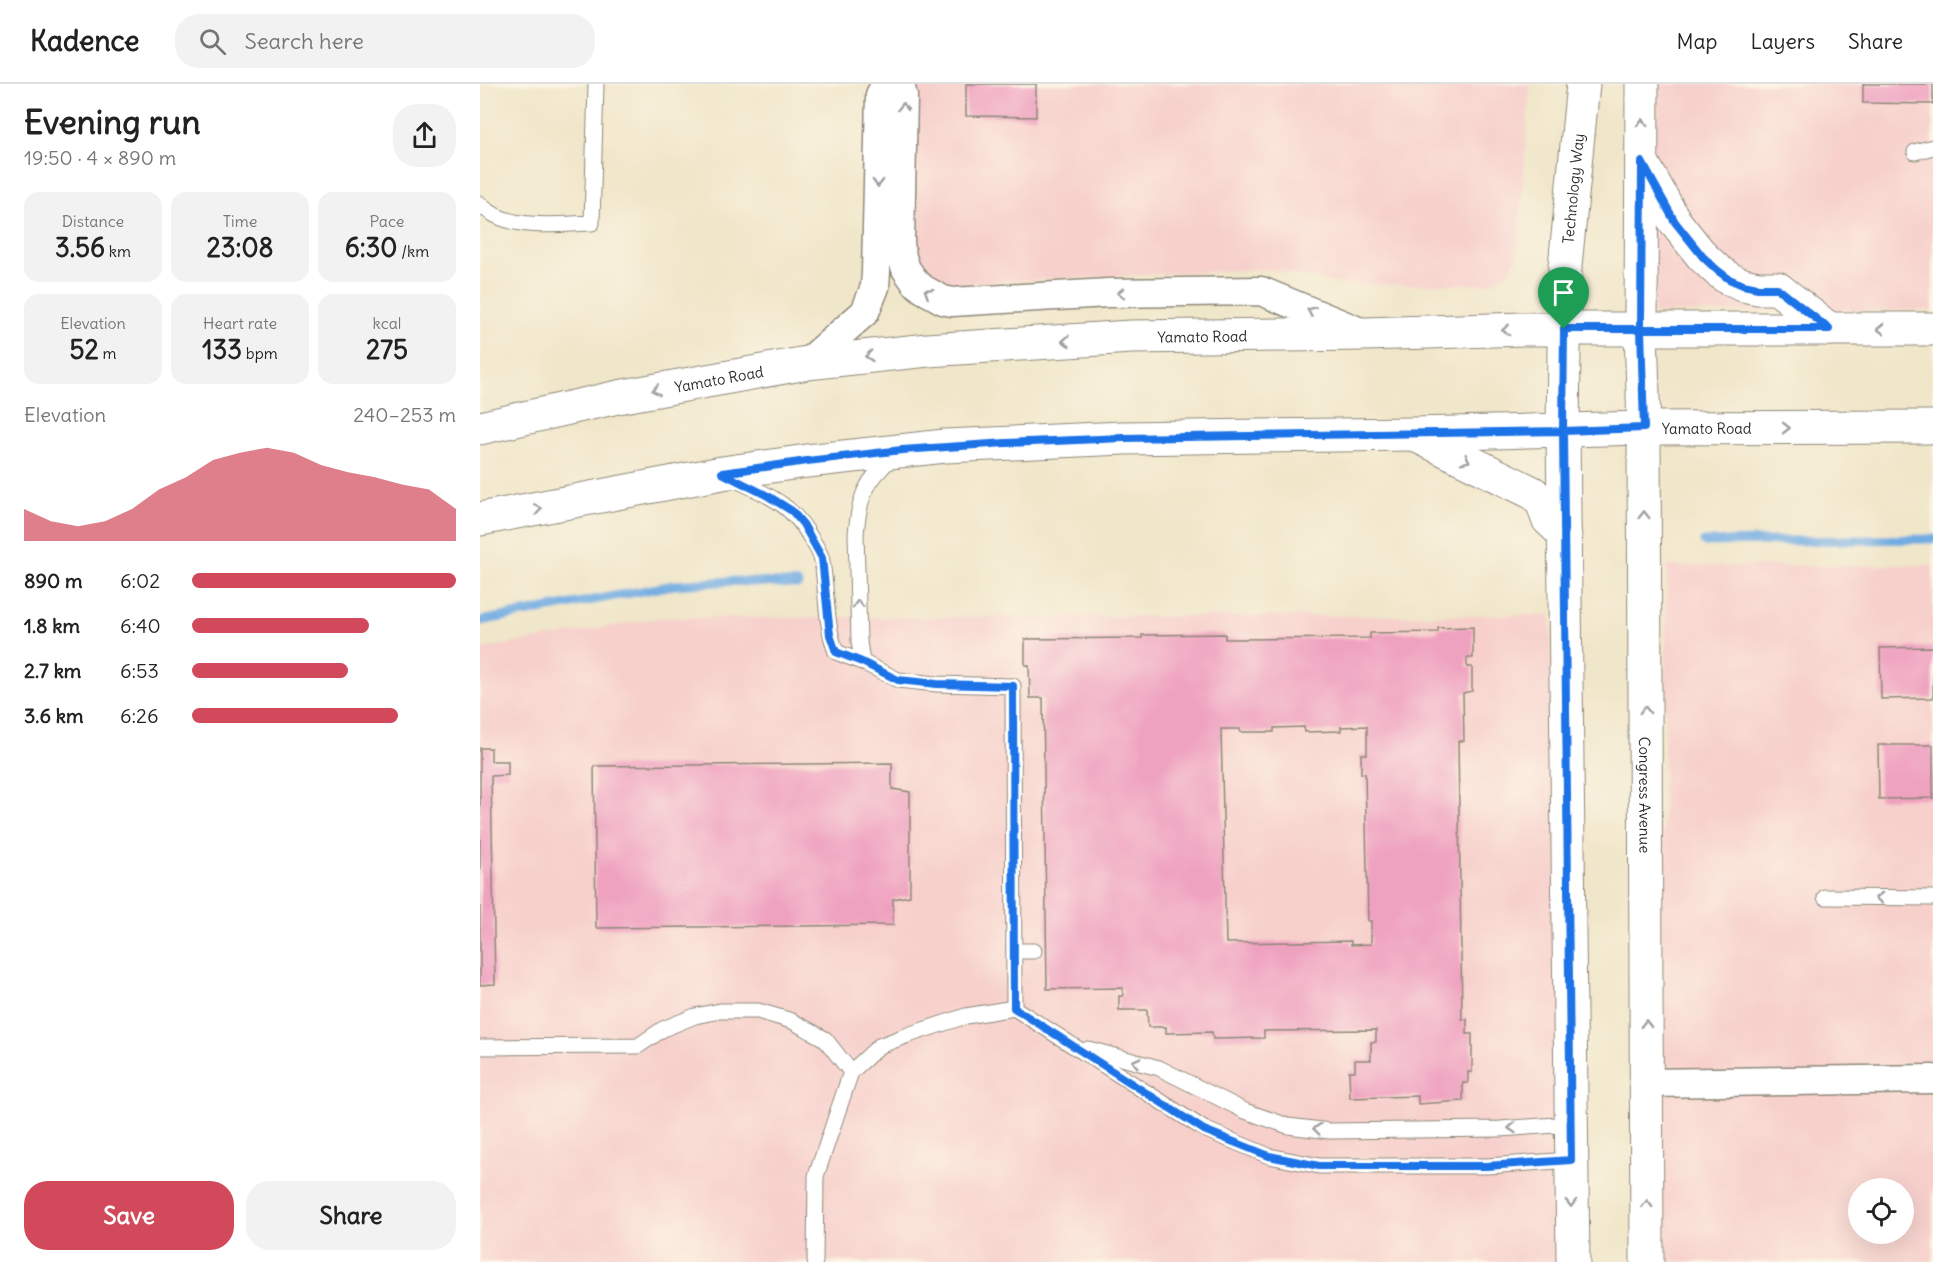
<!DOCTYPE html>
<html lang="en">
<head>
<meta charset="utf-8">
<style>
  :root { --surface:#fff; --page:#f2f2f2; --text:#222; --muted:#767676; --line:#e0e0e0; --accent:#d1495b }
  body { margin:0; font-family:Delius,sans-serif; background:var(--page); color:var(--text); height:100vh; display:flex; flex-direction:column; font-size:22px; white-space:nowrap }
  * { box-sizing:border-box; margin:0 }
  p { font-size:20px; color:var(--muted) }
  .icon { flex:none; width:33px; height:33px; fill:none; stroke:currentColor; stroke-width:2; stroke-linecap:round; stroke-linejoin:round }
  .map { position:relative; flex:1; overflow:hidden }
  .sheet { display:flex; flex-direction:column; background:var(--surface); width:480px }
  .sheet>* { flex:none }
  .tools { position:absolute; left:1368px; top:1094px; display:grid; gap:12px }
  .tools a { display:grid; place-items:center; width:66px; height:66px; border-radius:50%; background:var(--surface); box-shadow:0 6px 24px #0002; font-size:30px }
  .pin { position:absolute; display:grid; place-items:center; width:51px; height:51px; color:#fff; margin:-62px -26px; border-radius:50% 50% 50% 0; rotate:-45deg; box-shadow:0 0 6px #0007 }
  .pin .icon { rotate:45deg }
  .round { display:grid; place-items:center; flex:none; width:63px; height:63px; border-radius:24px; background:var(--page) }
  .summary { display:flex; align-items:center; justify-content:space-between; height:102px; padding:0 24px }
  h1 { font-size:33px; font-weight:800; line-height:45px }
  .stats { display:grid; grid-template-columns:repeat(3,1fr); gap:9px; height:102px; padding:6px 24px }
  .stats div { display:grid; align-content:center; border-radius:15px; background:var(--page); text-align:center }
  .stats b { font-size:26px; font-weight:800 }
  .stats small { font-size:16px; font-weight:400 }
  .stats p { font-size:16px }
  .chart { height:168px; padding:12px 24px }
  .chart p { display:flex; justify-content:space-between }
  .chart svg { width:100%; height:108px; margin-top:6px; fill:var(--accent); opacity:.7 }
  .cta { display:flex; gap:12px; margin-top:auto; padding:12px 24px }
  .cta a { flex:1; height:69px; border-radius:24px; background:var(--accent); color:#fff; font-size:24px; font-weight:800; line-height:69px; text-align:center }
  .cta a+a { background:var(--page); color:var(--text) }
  ul { padding:0 24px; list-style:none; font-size:20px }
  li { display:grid; grid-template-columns:96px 72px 1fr; align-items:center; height:45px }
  li i { height:15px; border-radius:8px; background:var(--accent) }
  header { display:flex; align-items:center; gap:36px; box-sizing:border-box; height:84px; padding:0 30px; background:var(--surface); border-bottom:2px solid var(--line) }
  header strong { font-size:28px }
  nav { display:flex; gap:33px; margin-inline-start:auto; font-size:21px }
  .search { width:420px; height:54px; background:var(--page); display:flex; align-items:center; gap:15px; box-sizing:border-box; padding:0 21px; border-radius:24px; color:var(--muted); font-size:22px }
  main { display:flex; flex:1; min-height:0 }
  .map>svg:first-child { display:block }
  .built { fill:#f7d0cc; fill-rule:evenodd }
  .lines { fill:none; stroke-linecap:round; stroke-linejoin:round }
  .stream { stroke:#71ace2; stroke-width:9 }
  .building { fill:#efa1c0; fill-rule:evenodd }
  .lane-casing { stroke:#8e887a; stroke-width:17 }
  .street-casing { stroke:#8e887a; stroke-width:31 }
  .secondary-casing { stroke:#8e887a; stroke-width:35 }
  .primary-casing { stroke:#8e887a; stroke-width:35 }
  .lane { stroke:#fff; stroke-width:15 }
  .street { stroke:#fff; stroke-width:28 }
  .secondary { stroke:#fff; stroke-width:33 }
  .primary { stroke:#fff; stroke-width:33 }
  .oneway { stroke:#a0a0a0 }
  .route-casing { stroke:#fff; stroke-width:12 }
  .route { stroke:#1a73e8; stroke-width:8 }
  .labels { text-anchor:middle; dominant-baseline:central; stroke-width:6; stroke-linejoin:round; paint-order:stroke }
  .street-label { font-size:15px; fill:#2b2b2b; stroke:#fcf5e5 }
</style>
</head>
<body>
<header>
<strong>Kadence</strong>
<div class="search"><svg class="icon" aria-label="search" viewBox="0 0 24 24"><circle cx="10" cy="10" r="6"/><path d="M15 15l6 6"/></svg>Search here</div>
<nav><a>Map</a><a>Layers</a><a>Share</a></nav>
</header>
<main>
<section class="sheet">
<div class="summary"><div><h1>Evening run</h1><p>19:50 · 4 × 890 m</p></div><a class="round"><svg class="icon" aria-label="share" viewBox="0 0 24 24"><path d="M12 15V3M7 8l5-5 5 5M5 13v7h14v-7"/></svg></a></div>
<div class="stats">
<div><p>Distance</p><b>3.56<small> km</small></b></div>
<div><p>Time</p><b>23:08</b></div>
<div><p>Pace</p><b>6:30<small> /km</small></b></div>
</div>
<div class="stats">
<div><p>Elevation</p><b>52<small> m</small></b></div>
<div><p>Heart rate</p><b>133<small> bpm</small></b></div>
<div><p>kcal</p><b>275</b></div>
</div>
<div class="chart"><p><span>Elevation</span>240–253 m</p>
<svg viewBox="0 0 160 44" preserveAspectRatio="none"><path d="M0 44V31L10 36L20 38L30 36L40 31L50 23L60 18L70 11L80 8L90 6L100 8L110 13L120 16L130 18L140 21L150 23L160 31V44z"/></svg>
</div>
<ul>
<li><b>890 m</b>6:02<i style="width:100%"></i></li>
<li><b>1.8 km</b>6:40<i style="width:67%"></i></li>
<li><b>2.7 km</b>6:53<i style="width:59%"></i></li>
<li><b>3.6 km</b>6:26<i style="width:78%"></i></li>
</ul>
<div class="cta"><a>Save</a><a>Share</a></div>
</section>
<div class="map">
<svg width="1453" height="1178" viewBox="0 0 1453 1178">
  <rect width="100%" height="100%" fill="#fcf5e5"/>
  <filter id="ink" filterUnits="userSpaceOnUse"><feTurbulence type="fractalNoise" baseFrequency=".0167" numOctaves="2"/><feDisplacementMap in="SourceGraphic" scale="12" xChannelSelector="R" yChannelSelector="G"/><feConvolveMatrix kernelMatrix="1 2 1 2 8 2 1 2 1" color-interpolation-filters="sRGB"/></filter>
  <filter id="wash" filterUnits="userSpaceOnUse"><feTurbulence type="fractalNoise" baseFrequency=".008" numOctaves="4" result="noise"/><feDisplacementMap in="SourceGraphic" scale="24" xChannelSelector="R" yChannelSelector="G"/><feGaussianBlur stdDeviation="1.35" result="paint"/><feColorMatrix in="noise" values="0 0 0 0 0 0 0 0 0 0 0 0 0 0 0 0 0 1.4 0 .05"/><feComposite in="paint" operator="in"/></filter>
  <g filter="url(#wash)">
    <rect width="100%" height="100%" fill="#f0e6c9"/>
    <!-- built -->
    <path class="built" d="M 435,0 L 1050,0 L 1038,168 L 1033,182 L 1023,193 L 1007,200 L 865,201 L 788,185 L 485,199 L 473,205 L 458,198 L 438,174 L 434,147 Z
      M 1172,0 L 1453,0 L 1453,226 L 1173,229 Z
      M 1453,481 L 1453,1178 L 1176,1178 L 1187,482 ZM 1378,1104 L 1424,1104 L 1424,1149 L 1378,1149 Z
      M 1070,531 L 1091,1178 L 0,1178 L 0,565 L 178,534 Z"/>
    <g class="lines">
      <!-- stream -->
      <path class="stream" d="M 1224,458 L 1453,455
        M 0,537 L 194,501 L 252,497 L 318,500"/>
    </g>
    <g id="blocks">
      <!-- building -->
      <path class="building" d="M 486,0 L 556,0 L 556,33 L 486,32 Z
        M 1383,0 L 1453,0 L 1453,20 L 1383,19 Z
        M 993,543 L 993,574 L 987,574 L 987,583 L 992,583 L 992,607 L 983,609 L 984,657 L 978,657 L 982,935 L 987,935 L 987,950 L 992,950 L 992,988 L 988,988 L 988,999 L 983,999 L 983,1017 L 938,1020 L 938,1012 L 870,1014 L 869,987 L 875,987 L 875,976 L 891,976 L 891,958 L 896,958 L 896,946 L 784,947 L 784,954 L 733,955 L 732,948 L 686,949 L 686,943 L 668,943 L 667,926 L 639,926 L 639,912 L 643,912 L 643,904 L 567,905 L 563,614 L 550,614 L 549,581 L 545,581 L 545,555 L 662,554 L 662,551 L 745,550 L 745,555 L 890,554 L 890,549 L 958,548 L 958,544 ZM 887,642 L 887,670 L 881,670 L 881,690 L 885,689 L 888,837 L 891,837 L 891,860 L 871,861 L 871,857 L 746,859 L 741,645 L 760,645 L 760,648 L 794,648 L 794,644 L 824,643 L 825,648 L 861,647 L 861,643 Z
        M 1453,563 L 1453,614 L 1401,615 L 1400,564 Z
        M 1398,661 L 1453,661 L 1453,714 L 1399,715 Z
        M 0,664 L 11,664 L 11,677 L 28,677 L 28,691 L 11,692 L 15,900 L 0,901 Z
        M 412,679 L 412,705 L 430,708 L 430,812 L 413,815 L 413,841 L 116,844 L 114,682 Z"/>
    </g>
  </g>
  <g filter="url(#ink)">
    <use href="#blocks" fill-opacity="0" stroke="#8e887a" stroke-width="1.5"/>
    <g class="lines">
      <defs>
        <path id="lane" d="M 1435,68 L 1453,63
          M 0,120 C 26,148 78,140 112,139 L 116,0
          M 250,393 C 287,411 311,418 332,456 C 336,462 341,470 342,477 C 347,508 345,538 356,568 L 382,578 L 418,596 L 457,600 L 533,602 L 534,924
          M 382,578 L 379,557 L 376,450 C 379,413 385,397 414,372
          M 1345,813 L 1453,814
          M 535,867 L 554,867
          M 0,963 L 158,962 L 183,945 L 215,932 L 240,927 L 278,927 L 312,937 L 345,955 L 371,988
          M 608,965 L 679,984 L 765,1027 L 808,1042 L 850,1047 L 1020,1045 L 1090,1040
          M 335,1178 L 336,1092 L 371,988 L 399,962 L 428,951 L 486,932 L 534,924 L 724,1045 L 789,1072 L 839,1082 L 1007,1082 L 1091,1076"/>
        <path id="street" d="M 420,0 L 423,12 L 420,159 L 422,173 L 426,185 L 435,198 L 443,205 L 463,216 L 472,218 L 628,209 L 781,207 L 883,249
          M 327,279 L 385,228 L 395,203 L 396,188 L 400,11 L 406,0
          M 1167,999 L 1453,995"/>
        <g id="secondary">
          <path id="s1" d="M 1162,0 L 1161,245 L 1164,344 L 1167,1178"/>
          <path id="s2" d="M 1093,1178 L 1083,347 L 1085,182 L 1103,0"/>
        </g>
        <g id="primary">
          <path d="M 1162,78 L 1195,138 L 1223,173 L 1237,186 L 1249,195 L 1263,201 L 1278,204 L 1297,204 L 1349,245"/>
          <path id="s3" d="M 0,344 L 138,313 L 327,279 L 448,266 L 651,253 L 885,250 L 1044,245 L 1453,245"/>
          <path d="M 937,352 L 1053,409 L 1063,420 L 1068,435 L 1085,451"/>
          <path id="s4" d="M 0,435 L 242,389 L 327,377 L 465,362 L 643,354 L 933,350 L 1164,344 L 1453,343"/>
        </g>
      </defs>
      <!-- lane casing -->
      <use href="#lane" class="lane-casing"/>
      <!-- street casing -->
      <use href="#street" class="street-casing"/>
      <!-- secondary casing -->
      <use href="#secondary" class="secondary-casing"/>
      <!-- primary casing -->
      <use href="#primary" class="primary-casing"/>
      <!-- lane -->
      <use href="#lane" class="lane"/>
      <!-- street -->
      <use href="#street" class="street"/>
      <!-- secondary -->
      <use href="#secondary" class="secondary"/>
      <!-- primary -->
      <use href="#primary" class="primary"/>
    </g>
    <!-- one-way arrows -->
    <defs><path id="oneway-chevron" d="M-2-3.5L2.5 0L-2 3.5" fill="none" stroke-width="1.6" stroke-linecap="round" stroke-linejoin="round" transform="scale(1.5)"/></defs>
    <g class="oneway">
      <use href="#oneway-chevron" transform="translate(423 23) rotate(-89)"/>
      <use href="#oneway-chevron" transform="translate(1162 39) rotate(-90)"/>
      <use href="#oneway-chevron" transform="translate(398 99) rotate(91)"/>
      <use href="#oneway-chevron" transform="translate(448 208) rotate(-148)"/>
      <use href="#oneway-chevron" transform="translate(641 209) rotate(179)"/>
      <use href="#oneway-chevron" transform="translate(831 227) rotate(-157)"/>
      <use href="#oneway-chevron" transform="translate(1401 245) rotate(-180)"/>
      <use href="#oneway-chevron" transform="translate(1026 246) rotate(178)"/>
      <use href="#oneway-chevron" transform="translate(586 257) rotate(176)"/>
      <use href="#oneway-chevron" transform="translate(389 272) rotate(174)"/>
      <use href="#oneway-chevron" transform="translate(176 306) rotate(169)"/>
      <use href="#oneway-chevron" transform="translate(1306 344)"/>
      <use href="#oneway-chevron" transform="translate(986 376) rotate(26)"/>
      <use href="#oneway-chevron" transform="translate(58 425) rotate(-10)"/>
      <use href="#oneway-chevron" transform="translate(1164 431) rotate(-90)"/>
      <use href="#oneway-chevron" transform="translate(378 520) rotate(-92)"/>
      <use href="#oneway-chevron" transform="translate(1165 626) rotate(-90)"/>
      <use href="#oneway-chevron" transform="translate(1399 814) rotate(-179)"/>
      <use href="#oneway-chevron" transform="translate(1166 940) rotate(-90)"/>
      <use href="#oneway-chevron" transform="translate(656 978) rotate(-165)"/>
      <use href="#oneway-chevron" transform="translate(1032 1044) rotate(176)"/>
      <use href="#oneway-chevron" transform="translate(837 1045) rotate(-174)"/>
      <use href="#oneway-chevron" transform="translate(1091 1119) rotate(89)"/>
      <use href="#oneway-chevron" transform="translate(1167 1120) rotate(-90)"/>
    </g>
  </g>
  <g class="lines" filter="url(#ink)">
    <defs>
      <path id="route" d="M 1084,245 L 1083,347 L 643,354 L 526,359 L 422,366 L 327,377 L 242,389 L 288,412 L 312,427 L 323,440 L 342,474 L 350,551 L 356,568 L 382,578 L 418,596 L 457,600 L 533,602 L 534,924 L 724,1046 L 789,1072 L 839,1082 L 1007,1082 L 1091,1076 L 1083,347 L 1164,344 L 1161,245 L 1349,245 L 1297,204 L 1278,204 L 1263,201 L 1249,195 L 1237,186 L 1223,173 L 1195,138 L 1162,78 L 1161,245 L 1084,245"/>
    </defs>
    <!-- route casing -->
    <use href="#route" class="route-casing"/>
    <!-- route -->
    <use href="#route" class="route"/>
  </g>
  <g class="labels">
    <!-- street labels -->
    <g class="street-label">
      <text stroke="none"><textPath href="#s2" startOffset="1074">Technology Way</textPath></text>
      <text stroke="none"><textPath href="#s3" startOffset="730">Yamato Road</textPath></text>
      <text stroke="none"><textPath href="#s3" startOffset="244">Yamato Road</textPath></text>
      <text stroke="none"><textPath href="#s4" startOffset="1233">Yamato Road</textPath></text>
      <text stroke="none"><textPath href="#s1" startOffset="711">Congress Avenue</textPath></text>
    </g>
  </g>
</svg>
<div class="tools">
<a><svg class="icon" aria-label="locate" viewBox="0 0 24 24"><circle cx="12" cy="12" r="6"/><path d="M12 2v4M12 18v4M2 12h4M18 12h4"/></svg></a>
</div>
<div class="pin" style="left:1084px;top:245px;background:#1e9e55"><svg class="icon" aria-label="arrive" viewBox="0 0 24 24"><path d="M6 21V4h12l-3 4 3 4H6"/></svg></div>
</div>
</main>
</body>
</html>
